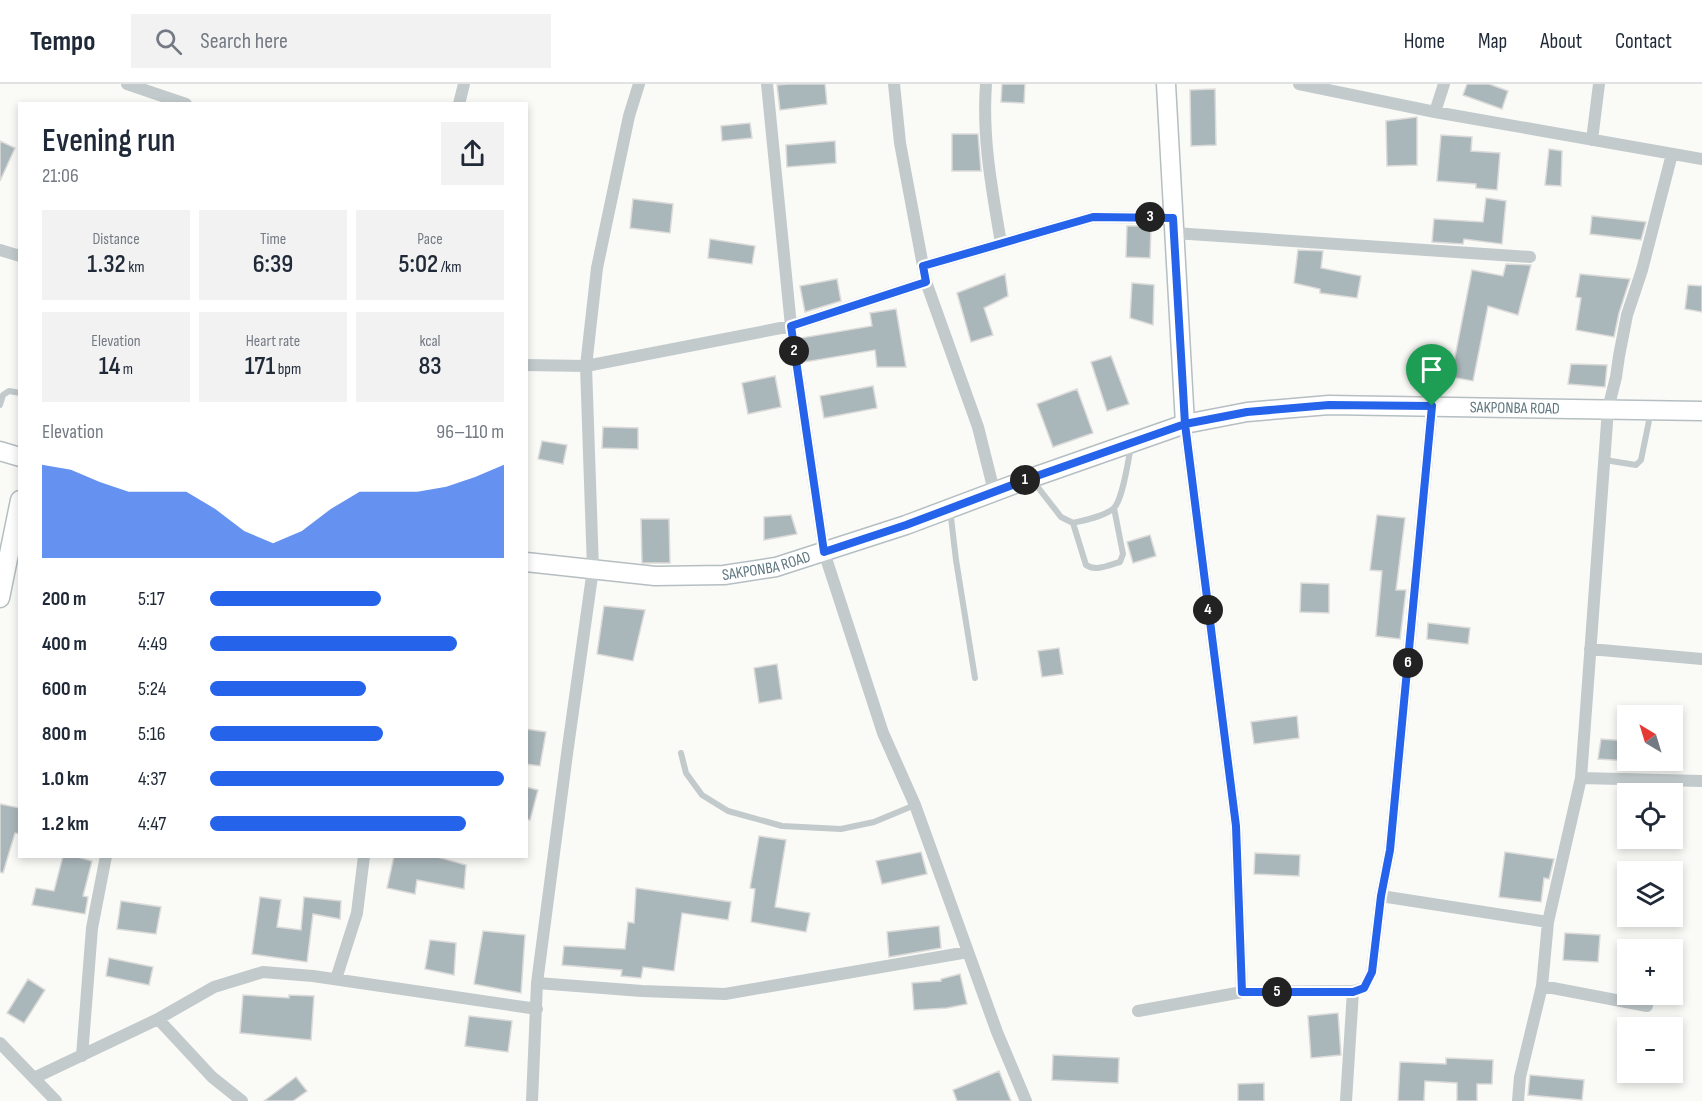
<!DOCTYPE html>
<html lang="en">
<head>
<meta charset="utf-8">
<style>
  :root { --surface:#fff; --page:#f2f2f3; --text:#1f2937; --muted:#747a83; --line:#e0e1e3; --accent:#2563eb }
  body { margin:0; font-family:"Sofia Sans Condensed",sans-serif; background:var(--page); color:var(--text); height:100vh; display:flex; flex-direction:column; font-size:22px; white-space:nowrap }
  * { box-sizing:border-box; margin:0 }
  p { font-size:20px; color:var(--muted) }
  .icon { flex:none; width:33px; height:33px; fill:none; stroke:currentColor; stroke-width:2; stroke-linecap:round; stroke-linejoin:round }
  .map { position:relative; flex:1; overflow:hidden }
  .drawer { position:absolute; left:18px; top:18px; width:510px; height:756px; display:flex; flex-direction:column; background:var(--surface); border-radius:0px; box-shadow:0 3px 9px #0003 }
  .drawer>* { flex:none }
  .needle { width:39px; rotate:322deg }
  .buttons { position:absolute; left:1617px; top:621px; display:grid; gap:12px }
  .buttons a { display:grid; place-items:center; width:66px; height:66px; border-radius:0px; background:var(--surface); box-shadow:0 3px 9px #0003; font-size:30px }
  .pin { position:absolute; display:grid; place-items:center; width:51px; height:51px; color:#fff; margin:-62px -26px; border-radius:50% 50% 50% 0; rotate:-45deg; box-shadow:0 0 6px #0007 }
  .pin .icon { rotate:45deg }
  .km { position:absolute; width:30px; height:30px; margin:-15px; border-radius:50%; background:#222; color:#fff; font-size:16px; line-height:30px; text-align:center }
  .round { display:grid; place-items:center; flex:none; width:63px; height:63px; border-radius:0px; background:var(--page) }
  .headline { display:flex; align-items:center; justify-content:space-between; height:102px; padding:0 24px }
  h1 { font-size:33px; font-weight:600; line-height:45px }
  .metrics { display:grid; grid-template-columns:repeat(3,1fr); gap:9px; height:102px; padding:6px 24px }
  .metrics div { display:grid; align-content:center; border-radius:0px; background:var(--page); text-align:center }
  .metrics b { font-size:26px; font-weight:600 }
  .metrics small { font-size:16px; font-weight:400 }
  .metrics p { font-size:16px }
  .chart { height:168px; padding:12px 24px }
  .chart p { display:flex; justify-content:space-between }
  .chart svg { width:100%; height:108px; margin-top:6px; fill:var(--accent); opacity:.7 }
  ul { padding:0 24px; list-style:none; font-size:20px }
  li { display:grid; grid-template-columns:96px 72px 1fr; align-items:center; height:45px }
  li i { height:15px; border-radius:8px; background:var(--accent) }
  header { display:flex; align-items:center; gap:36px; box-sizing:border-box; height:84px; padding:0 30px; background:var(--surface); border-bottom:2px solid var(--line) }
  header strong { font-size:28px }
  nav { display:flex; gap:33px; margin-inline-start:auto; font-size:21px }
  .search { width:420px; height:54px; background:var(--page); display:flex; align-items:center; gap:15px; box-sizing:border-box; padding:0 21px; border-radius:0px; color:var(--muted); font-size:22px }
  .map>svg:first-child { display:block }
  .building { fill:#a9b6ba; stroke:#dcdbd9; stroke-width:1.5 }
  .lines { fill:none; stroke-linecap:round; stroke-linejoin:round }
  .secondary-casing { stroke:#b5bec1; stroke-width:21 }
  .lane { stroke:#c2cacc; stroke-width:6 }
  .street { stroke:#c2cacc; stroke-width:12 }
  .secondary { stroke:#fff; stroke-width:18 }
  .route-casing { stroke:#fff; stroke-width:12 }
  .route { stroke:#2563eb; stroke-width:8 }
  .labels { text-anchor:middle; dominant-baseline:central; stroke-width:6; stroke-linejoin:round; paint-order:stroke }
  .street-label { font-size:16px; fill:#5e767f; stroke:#fff }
</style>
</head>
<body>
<header>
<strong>Tempo</strong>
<div class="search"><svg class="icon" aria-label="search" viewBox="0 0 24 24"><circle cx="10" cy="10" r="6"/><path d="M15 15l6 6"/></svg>Search here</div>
<nav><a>Home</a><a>Map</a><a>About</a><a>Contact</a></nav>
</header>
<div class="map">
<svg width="1702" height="1017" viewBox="0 0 1702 1017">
  <rect width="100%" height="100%" fill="#fafaf7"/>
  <!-- building -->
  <path class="building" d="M 788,0 L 825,0 L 827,20 L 780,26 L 777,1 Z
    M 1002,0 L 1025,0 L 1024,19 L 1001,18 Z
    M 1467,0 L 1489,0 L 1508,7 L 1502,25 L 1463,11 Z
    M 1215,5 L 1216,61 L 1191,62 L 1190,6 Z
    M 1417,33 L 1417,81 L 1387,82 L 1386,37 Z
    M 750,39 L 752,54 L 722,57 L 721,42 Z
    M 952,50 L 978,50 L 981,87 L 952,87 Z
    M 1441,51 L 1472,53 L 1471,67 L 1500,69 L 1497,106 L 1476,104 L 1476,100 L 1437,97 Z
    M 0,57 L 15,64 L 0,97 Z
    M 835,57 L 836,79 L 787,83 L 786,61 Z
    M 1549,65 L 1562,67 L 1561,102 L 1545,101 Z
    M 1486,114 L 1506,117 L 1502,160 L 1464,155 L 1463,160 L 1432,158 L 1434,135 L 1483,138 Z
    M 633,115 L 673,120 L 670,149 L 630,144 Z
    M 1592,132 L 1646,138 L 1641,156 L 1590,150 Z
    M 1127,142 L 1151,142 L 1150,174 L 1126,173 Z
    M 710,155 L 755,162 L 752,180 L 708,174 Z
    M 1298,166 L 1323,167 L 1321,184 L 1361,192 L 1357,214 L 1320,209 L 1320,205 L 1294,199 Z
    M 1506,180 L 1531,181 L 1518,231 L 1488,222 L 1473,297 L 1451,293 L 1472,186 L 1503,192 Z
    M 1005,190 L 1008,212 L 984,224 L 993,251 L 971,258 L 957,209 Z
    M 1580,190 L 1630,195 L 1619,229 L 1614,253 L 1576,246 L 1581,214 L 1576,213 Z
    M 837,195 L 841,217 L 805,228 L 800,202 Z
    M 1132,199 L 1154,201 L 1153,241 L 1130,234 Z
    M 1688,201 L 1702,202 L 1702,228 L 1685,225 Z
    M 896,225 L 906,283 L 877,283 L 875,266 L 805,278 L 801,254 L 872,242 L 870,229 Z
    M 1111,272 L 1129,320 L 1107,327 L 1091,278 Z
    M 1571,280 L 1607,281 L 1605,303 L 1568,300 Z
    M 775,292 L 781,323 L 748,330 L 742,299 Z
    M 873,302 L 877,324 L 824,334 L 820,312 Z
    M 1077,305 L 1093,349 L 1053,363 L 1037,320 Z
    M 603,343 L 638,344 L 638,365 L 602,364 Z
    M 542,357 L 567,361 L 563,380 L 538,375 Z
    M 791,431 L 797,450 L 764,456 L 764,433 Z
    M 1377,431 L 1405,434 L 1396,506 L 1406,506 L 1400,555 L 1376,552 L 1382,487 L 1370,486 Z
    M 641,435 L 669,435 L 670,479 L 642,479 Z
    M 1150,451 L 1156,472 L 1133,479 L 1127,458 Z
    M 1301,499 L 1329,500 L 1329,529 L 1300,528 Z
    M 604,522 L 645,526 L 633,577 L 597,570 Z
    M 1428,539 L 1470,544 L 1468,560 L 1427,555 Z
    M 1059,564 L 1063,590 L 1042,593 L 1038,567 Z
    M 777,580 L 782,615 L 759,619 L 754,584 Z
    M 1297,632 L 1299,654 L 1254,660 L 1251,638 Z
    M 526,645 L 546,648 L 540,682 L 526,680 Z
    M 1601,655 L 1628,657 L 1628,677 L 1598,675 Z
    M 526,703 L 538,706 L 530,736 L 526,735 Z
    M 0,720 L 20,724 L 20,750 L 15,749 L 3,789 L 0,788 Z
    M 759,752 L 786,756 L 775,823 L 810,829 L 806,848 L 751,838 L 755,805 L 750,804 Z
    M 921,768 L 927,790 L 882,800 L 876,777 Z
    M 1505,768 L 1554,775 L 1549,795 L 1544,794 L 1541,818 L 1499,813 Z
    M 1255,769 L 1300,771 L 1299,792 L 1254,790 Z
    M 63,772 L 74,772 L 92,777 L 83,812 L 88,813 L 85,830 L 32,821 L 36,804 L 54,807 Z
    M 394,772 L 434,772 L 466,781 L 464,805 L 417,796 L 415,810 L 387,804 Z
    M 636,804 L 731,818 L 728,836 L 682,829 L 674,887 L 643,883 L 641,894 L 621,892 L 622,886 L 562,881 L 564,862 L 625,865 L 628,838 L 634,839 Z
    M 260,813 L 281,816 L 277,843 L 301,846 L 304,813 L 341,817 L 340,835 L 313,830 L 307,878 L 252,870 Z
    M 121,817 L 161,823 L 156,850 L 117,845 Z
    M 939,842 L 941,864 L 889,873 L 887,848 Z
    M 483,847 L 525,851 L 521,909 L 474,900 Z
    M 1565,849 L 1600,851 L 1598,878 L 1563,876 Z
    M 430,856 L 456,859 L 454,891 L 425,885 Z
    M 109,874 L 153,883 L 149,901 L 106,892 Z
    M 960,890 L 967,920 L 947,924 L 914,926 L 912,899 L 941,897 L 941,895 Z
    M 28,895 L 45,906 L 24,939 L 7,929 Z
    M 243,911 L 289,914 L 289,911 L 314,912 L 311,956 L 240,949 Z
    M 1338,929 L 1341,971 L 1311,974 L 1308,932 Z
    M 469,932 L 512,937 L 508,968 L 465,962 Z
    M 1053,971 L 1119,974 L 1118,999 L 1052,996 Z
    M 1446,974 L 1493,976 L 1492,1000 L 1477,1000 L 1477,1017 L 1457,1017 L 1457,999 L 1425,997 L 1424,1017 L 1398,1017 L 1400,978 L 1446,980 Z
    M 999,987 L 1011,1017 L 957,1017 L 953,1006 Z
    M 1530,991 L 1584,996 L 1582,1016 L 1528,1011 Z
    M 296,993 L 307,1007 L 293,1017 L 264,1017 Z
    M 1264,999 L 1264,1017 L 1238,1017 L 1238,1000 Z"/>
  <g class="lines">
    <defs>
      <g id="secondary">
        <path d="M 1166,0 L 1185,340"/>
        <path d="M 0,367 L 20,373"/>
        <path id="s1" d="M 526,478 L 655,492 L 724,491 L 776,483 L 906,441 L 1031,394 L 1185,340 L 1247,328 L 1329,321 L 1702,327"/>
        <path d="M 0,514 L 20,416"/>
      </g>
    </defs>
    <!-- secondary casing -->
    <use href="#secondary" class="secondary-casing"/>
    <!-- lane -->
    <path class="lane" d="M 0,321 L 3,311 L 9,307 L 20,309
      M 1605,376 L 1636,381 L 1641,376 L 1651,327
      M 1033,397 L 1061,433 L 1073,439 C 1085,436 1106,432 1114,424 C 1123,415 1128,376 1131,363
      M 950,425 L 956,476 L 975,594
      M 1073,439 L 1086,481 C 1096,488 1109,481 1120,478 L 1123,470 L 1114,424
      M 681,669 L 686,689 L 702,711 L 728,727 L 782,742 L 841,745 L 874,738 L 915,721"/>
    <!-- street -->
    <path class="street" d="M 127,0 L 186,20
      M 767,0 L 791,242 L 824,468 L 883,649 L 915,721 L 997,948 L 1026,1017
      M 894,0 L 900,59 L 926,198 L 978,343 L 994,407
      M 986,0 C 982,54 992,106 1001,159
      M 1299,0 L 1435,28 L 1702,75
      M 459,20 L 464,0
      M 1435,28 L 1444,0
      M 1592,56 L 1599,0
      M 1174,149 L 1530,173
      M 0,166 L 20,172
      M 923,182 L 1093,133 L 1173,134
      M 526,281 L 586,282 L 791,242 L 926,198
      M 1185,340 L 1236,742 L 1242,908
      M 1590,565 L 1702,575
      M 1581,694 L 1702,697
      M 1381,812 L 1548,838
      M 336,895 L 357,829 L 364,772
      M 537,899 L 642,907 L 725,910 L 968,868
      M 1542,902 L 1647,922
      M 1138,927 L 1242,908 L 1353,907 L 1364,904 L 1372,888 L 1381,812 L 1390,766 L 1432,323
      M 158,935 L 212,993 L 242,1017
      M 0,959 L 56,1017
      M 82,972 L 92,844 L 106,772
      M 34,994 L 158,935 L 214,903 L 263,888 L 313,892 L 537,925
      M 532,1017 L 537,899 L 567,670 L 593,485 L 586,282 L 597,184 L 629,32 L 639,0
      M 1346,1017 L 1353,907
      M 1518,1017 L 1520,993 L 1542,902 L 1548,838 L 1581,694 L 1608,325 L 1616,293 L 1619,272 L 1627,231 L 1642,186 L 1672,70"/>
    <!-- secondary -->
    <use href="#secondary" class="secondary"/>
  </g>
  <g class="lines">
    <defs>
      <path id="route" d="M 1432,322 L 1329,321 L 1247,328 L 1185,340 L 1031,394 L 906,441 L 824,468 L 791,242 L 926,198 L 923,182 L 1093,133 L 1173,134 L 1185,340 L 1236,742 L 1242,908 L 1353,908 L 1364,904 L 1372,888 L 1381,812 L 1390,766 L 1432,322"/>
    </defs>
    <!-- route casing -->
    <use href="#route" class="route-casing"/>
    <!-- route -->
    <use href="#route" class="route"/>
  </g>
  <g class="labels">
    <!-- street labels -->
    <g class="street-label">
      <text stroke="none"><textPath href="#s1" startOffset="1016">SAKPONBA ROAD</textPath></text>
      <text stroke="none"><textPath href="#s1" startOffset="242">SAKPONBA ROAD</textPath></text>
    </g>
  </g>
</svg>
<div class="buttons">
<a><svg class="needle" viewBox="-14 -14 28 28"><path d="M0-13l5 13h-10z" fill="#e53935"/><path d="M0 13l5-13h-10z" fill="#747a83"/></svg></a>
<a><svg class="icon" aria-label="locate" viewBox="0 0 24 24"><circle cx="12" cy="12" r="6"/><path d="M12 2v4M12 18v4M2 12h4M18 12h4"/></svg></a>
<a><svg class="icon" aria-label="layers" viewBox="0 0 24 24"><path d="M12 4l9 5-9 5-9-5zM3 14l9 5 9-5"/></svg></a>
<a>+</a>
<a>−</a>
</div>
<div class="pin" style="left:1432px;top:322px;background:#1e9e55"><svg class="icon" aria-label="arrive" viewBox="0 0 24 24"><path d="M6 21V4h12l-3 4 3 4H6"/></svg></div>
<b class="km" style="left:1025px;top:396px">1</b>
<b class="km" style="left:794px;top:267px">2</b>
<b class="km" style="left:1150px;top:133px">3</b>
<b class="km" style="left:1208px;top:526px">4</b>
<b class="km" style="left:1277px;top:908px">5</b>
<b class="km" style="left:1408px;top:579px">6</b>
<section class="drawer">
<div class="headline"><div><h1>Evening run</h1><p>21:06</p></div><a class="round"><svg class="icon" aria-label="share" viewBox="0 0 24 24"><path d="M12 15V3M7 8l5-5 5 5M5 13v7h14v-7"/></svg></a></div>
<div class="metrics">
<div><p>Distance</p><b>1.32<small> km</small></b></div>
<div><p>Time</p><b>6:39</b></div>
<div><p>Pace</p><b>5:02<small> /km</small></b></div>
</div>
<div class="metrics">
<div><p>Elevation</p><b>14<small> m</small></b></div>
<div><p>Heart rate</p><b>171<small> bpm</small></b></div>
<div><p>kcal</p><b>83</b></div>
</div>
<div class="chart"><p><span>Elevation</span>96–110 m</p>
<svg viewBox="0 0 160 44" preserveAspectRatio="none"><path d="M0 44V6L10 8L20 13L30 17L40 17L50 17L60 24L70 33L80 38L90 33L100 24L110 17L120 17L130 17L140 15L150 11L160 6V44z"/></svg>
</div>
<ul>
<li><b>200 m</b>5:17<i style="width:58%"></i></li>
<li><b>400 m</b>4:49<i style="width:84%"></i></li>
<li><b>600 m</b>5:24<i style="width:53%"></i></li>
<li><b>800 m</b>5:16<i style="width:59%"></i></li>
<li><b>1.0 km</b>4:37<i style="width:100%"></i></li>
<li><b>1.2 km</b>4:47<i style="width:87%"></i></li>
</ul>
</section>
</div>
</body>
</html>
